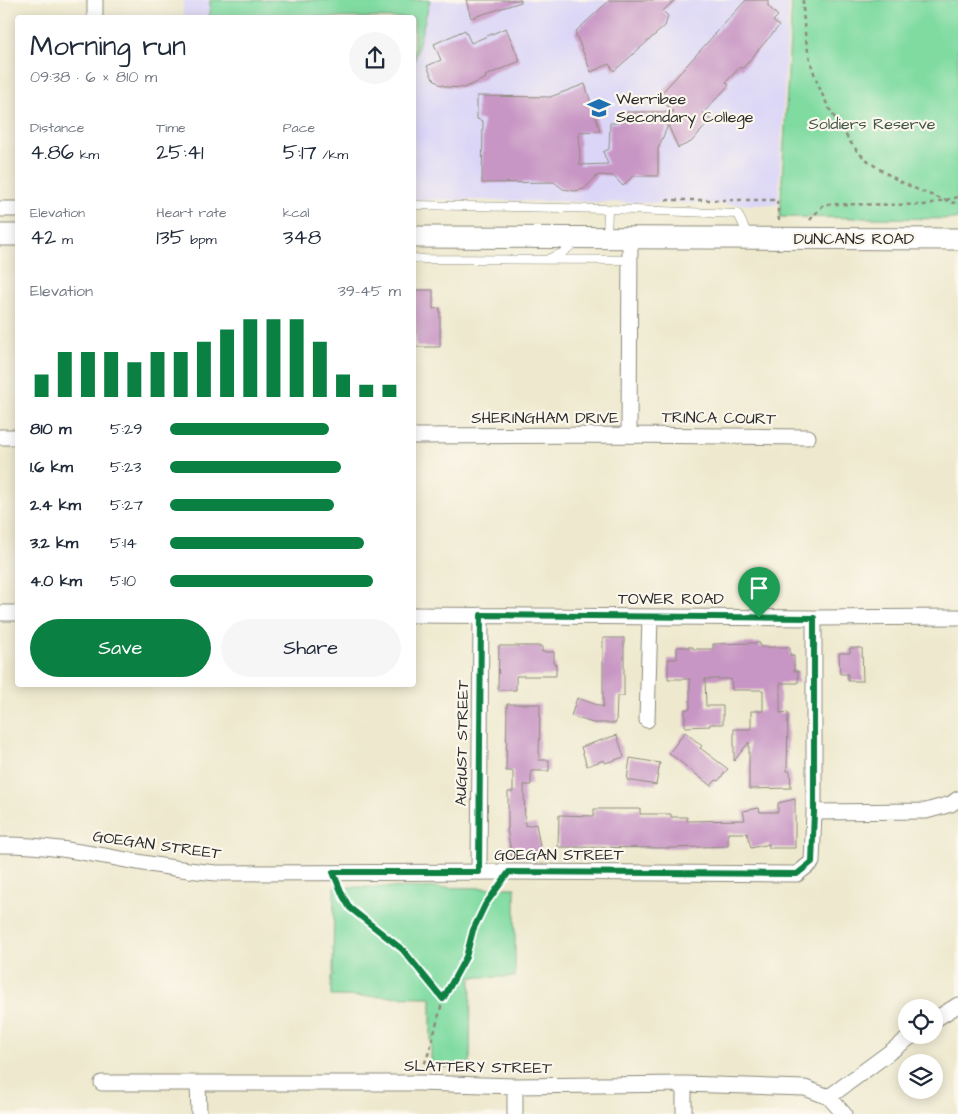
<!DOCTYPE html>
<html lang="en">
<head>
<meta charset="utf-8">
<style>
  :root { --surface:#fff; --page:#f6f6f7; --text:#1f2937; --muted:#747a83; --accent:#0b8043 }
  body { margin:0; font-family:"Architects Daughter",sans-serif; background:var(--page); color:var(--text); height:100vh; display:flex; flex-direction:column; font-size:19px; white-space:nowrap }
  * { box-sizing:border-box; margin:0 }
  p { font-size:16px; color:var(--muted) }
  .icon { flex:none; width:28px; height:28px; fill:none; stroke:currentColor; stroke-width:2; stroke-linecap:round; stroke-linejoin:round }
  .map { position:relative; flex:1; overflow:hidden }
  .drawer { position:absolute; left:15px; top:15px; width:401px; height:672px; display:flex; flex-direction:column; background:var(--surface); border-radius:5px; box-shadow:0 2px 12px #0003 }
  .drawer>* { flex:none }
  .fabs { position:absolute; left:898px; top:999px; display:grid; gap:10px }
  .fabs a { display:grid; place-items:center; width:45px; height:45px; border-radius:50%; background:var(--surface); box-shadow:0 2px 12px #0003; font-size:25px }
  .pin { position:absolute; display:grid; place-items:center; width:42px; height:42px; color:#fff; margin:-51px -21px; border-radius:50% 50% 50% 0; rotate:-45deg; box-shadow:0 0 5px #0007 }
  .pin .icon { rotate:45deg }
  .round { display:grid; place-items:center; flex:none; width:52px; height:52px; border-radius:26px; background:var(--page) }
  .overview { display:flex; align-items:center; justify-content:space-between; height:85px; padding:0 15px }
  h1 { font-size:28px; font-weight:600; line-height:38px }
  .stats { display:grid; grid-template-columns:repeat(3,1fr); gap:8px; height:85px; padding:5px 15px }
  .stats div { display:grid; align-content:center }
  .stats b { font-size:21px; font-weight:600 }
  .stats small { font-size:14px; font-weight:400 }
  .stats p { font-size:14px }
  .chart { height:140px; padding:10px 15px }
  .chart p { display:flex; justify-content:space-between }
  .chart svg { width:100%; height:90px; margin-top:5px; stroke:var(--accent); stroke-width:6 }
  .button { display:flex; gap:10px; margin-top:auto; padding:10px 15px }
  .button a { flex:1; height:58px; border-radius:30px; background:var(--accent); color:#fff; font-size:20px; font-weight:600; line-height:58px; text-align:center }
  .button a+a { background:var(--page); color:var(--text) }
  ul { padding:0 15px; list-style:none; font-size:16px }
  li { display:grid; grid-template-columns:80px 60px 1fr; align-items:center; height:38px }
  li i { height:12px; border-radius:6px; background:var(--accent) }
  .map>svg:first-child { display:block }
  .built { fill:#dbd6f7 }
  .green { fill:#80dba1; stroke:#568366 }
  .building { fill:#c896c4 }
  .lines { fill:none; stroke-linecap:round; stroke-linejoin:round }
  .service-casing { stroke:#8c8a7c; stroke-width:9 }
  .minor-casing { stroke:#8c8a7c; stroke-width:17 }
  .secondary-casing { stroke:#8c8a7c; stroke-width:23 }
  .path { stroke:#8c8a7c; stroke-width:2.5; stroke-dasharray:4 4; stroke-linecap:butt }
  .service { stroke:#fff; stroke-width:8 }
  .minor { stroke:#fff; stroke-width:15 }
  .secondary { stroke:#fff; stroke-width:21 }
  .route-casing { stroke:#fff; stroke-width:10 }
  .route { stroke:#0b8043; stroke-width:6 }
  .labels { text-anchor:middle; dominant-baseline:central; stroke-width:4.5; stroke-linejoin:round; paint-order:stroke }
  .poi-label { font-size:16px; fill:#2b2b2b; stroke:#fbf7ec; text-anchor:start }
  .park-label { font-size:16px; fill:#405748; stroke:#fbf7ec }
  .street-label { font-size:16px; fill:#2b2b2b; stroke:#fbf7ec }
</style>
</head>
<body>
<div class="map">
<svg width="958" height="1114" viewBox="0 0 958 1114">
  <rect width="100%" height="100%" fill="#fbf7ec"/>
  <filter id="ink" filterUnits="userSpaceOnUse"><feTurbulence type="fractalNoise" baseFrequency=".02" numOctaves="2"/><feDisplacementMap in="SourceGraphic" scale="10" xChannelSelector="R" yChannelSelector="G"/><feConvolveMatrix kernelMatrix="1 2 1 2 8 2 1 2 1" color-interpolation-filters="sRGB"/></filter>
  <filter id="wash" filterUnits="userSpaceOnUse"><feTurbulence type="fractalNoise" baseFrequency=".0096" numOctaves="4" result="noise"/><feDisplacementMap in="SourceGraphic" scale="20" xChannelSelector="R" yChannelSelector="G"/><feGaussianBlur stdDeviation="1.12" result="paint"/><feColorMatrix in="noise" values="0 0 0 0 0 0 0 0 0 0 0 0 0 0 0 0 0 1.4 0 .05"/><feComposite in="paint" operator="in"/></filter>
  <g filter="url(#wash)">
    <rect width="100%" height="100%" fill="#eee9ce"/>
    <!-- built -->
    <path class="built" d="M 183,0 L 789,0 L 778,205 L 414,199 L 414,18 L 183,17 Z"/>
    <!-- green -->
    <path class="green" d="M 210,0 L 430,0 L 414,62 L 414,18 L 210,17 Z
      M 792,0 L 958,0 L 958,219 L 780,217 Z
      M 334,887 L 515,888 L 515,977 L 471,977 L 470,1067 L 431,1067 L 431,997 L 331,996 L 331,976 L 333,976 Z"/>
    <g id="blocks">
      <!-- building -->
      <path class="building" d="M 466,0 L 521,0 L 521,2 L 471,18 Z
        M 610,0 L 675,0 L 663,11 L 668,16 L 665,26 L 614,71 L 609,64 L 591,72 L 575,32 Z
        M 746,0 L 768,0 L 768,6 L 778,16 L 773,21 L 779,26 L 742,69 L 740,67 L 726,82 L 729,85 L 703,113 L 711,120 L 691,142 L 678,148 L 668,125 L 658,149 L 658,176 L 633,176 L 623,186 L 613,176 L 598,175 L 584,189 L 575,191 L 563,189 L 554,182 L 482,183 L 483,121 L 477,119 L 477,96 L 550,97 L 585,84 L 600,131 L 579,132 L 580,165 L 608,164 L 603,152 L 609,149 L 610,123 L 618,123 L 618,112 L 674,112 L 658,97 Z
        M 506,28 L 520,61 L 485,76 L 486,78 L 464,88 L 447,87 L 439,84 L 432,77 L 427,66 L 441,60 L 434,44 L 465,30 L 471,43 Z
        M 414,290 L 433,290 L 433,309 L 440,308 L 440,347 L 416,347 Z
        M 603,638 L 624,638 L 624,696 L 617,696 L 616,723 L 593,723 L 571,716 L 577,698 L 603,707 Z
        M 753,643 L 760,643 L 760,647 L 790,647 L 790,655 L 794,655 L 794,671 L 798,671 L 798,683 L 780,683 L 780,713 L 788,712 L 787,771 L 790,771 L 791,788 L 749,789 L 749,742 L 734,761 L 734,729 L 751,729 L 751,711 L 763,711 L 763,690 L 732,690 L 731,679 L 705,679 L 706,706 L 723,706 L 723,724 L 710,724 L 710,726 L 685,727 L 685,709 L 690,709 L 690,679 L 668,679 L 668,659 L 677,659 L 677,647 L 693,647 L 693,649 L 713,649 L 713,644 Z
        M 499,646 L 542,646 L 542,652 L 554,652 L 554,664 L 556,664 L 556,676 L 516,676 L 516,690 L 498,690 Z
        M 850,648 L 862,648 L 863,681 L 848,681 L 848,674 L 840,674 L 839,653 L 850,653 Z
        M 507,704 L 540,704 L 539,760 L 549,760 L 549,771 L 531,771 L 531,785 L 524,785 L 525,826 L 536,824 L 541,852 L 512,857 L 507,829 L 508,829 L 508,792 L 513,792 L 513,771 L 506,771 Z
        M 685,732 L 702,746 L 700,748 L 728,769 L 718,781 L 716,780 L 711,786 L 669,753 Z
        M 617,735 L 624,757 L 605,763 L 604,760 L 587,766 L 581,747 Z
        M 630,758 L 660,763 L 656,785 L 627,780 Z
        M 795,799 L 795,848 L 769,848 L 769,844 L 751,848 L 747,833 L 728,833 L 728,846 L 671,848 L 558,847 L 559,815 L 594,816 L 594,809 L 640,809 L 640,814 L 671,814 L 671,817 L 687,817 L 687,821 L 745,820 L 743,811 L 759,808 L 760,812 L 778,812 L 778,803 Z"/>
    </g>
  </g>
  <g filter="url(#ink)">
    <use href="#blocks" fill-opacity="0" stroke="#8c8a7c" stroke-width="1"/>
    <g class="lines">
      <defs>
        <path id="service" d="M 414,205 L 608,209 L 738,214 L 748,235
          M 607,237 L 608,209
          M 414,258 L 424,259 L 630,260
          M 550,258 L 562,253 L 576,242"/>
        <path id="minor" d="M 95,0 L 95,18
          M 0,209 L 18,209
          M 629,435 L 808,437
          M 414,436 L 629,435 L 630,238
          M 0,437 L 18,437
          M 0,613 L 18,613
          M 414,615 L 814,618 L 958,617
          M 647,720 L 650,617
          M 814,812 L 926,811 L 951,804 L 958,799
          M 0,845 C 73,844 144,868 217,873 L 509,872 L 797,874 L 812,862 L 814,812 L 814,618
          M 479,872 L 481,615
          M 934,1020 L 958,1005
          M 102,1083 L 418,1083 L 515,1086 L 684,1084 L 805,1088 L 829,1097 L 844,1114
          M 198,1083 L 199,1114
          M 684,1084 L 684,1114
          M 829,1097 L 913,1035
          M 515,1114 L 515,1086"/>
        <path id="secondary" d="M 0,235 L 18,235
          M 414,237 L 958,239"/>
      </defs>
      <!-- service casing -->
      <use href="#service" class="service-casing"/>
      <!-- minor casing -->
      <use href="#minor" class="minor-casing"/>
      <!-- secondary casing -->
      <use href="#secondary" class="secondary-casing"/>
      <!-- path -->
      <path class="path" d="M 803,0 C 803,48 815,90 842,129 C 847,137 853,147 860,154 C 887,178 923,194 958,204
        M 666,200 L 777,200 L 779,220
        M 810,220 L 824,204 L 924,205 L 958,197
        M 339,886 L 350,908 L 403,950 L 443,999
        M 422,1071 L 430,1049 L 443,999 L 466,957 L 473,930 L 485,905 L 499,885"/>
      <!-- service -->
      <use href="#service" class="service"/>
      <!-- minor -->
      <use href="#minor" class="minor"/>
      <!-- secondary -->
      <use href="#secondary" class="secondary"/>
    </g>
  </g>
  <g class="lines" filter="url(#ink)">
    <defs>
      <path id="route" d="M 481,615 L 814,618 L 814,812 L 812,862 L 797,874 L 509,872 L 485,905 L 473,930 L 466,957 L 443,999 L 403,950 L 350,908 L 343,896 L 333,872 L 479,872 Z"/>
    </defs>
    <!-- route casing -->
    <use href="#route" class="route-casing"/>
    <!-- route -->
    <use href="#route" class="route"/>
  </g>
  <!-- icons -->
  <defs>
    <symbol id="school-bare" viewBox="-9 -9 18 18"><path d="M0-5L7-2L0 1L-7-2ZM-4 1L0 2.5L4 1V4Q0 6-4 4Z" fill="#1f6fb2" stroke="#fbf7ec" stroke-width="2.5" paint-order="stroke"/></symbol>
  </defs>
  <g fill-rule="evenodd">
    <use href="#school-bare" x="583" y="92" width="32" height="32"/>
  </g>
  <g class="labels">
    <!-- poi labels -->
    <g class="poi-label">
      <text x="616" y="99">Werribee<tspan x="616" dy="18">Secondary College</tspan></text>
    </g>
    <!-- park labels -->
    <g class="park-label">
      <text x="872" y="124">Soldiers Reserve</text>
    </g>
    <!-- street labels -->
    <g class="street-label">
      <text x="854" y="239">DUNCANS ROAD</text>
      <text x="545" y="418">SHERINGHAM DRIVE</text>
      <text transform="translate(719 418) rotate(1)">TRINCA COURT</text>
      <text x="671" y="599">TOWER ROAD</text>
      <text transform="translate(462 743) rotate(-89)">AUGUST STREET</text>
      <text transform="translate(157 845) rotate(8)">GOEGAN STREET</text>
      <text x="559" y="855">GOEGAN STREET</text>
      <text transform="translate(478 1067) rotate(1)">SLATTERY STREET</text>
    </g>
  </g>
</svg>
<div class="fabs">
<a><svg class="icon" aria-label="locate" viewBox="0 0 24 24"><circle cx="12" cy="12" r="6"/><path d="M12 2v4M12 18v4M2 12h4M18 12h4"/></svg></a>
<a><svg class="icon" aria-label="layers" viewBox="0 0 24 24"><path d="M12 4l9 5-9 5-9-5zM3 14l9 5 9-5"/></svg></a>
</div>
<div class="pin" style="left:759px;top:618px;background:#1e9e55"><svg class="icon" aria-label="arrive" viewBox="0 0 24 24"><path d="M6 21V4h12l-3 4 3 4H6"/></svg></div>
<section class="drawer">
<div class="overview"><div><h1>Morning run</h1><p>09:38 · 6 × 810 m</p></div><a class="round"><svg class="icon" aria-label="share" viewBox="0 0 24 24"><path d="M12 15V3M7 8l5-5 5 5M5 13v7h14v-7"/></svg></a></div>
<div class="stats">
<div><p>Distance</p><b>4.86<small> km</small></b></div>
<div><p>Time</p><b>25:41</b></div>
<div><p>Pace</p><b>5:17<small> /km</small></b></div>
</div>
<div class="stats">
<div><p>Elevation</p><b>42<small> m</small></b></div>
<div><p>Heart rate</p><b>135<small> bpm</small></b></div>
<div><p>kcal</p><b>348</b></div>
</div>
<div class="chart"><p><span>Elevation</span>39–45 m</p>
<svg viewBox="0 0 160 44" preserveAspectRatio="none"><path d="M5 44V33M15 44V22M25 44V22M35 44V22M45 44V27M55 44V22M65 44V22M75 44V17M85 44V11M95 44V6M105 44V6M115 44V6M125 44V17M135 44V33M145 44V38M155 44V38"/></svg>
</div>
<ul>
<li><b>810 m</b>5:29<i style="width:69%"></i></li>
<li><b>1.6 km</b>5:23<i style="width:74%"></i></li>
<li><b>2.4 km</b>5:27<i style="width:71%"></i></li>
<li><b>3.2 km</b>5:14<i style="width:84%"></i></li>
<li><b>4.0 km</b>5:10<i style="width:88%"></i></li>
</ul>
<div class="button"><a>Save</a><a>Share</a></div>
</section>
</div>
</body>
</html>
